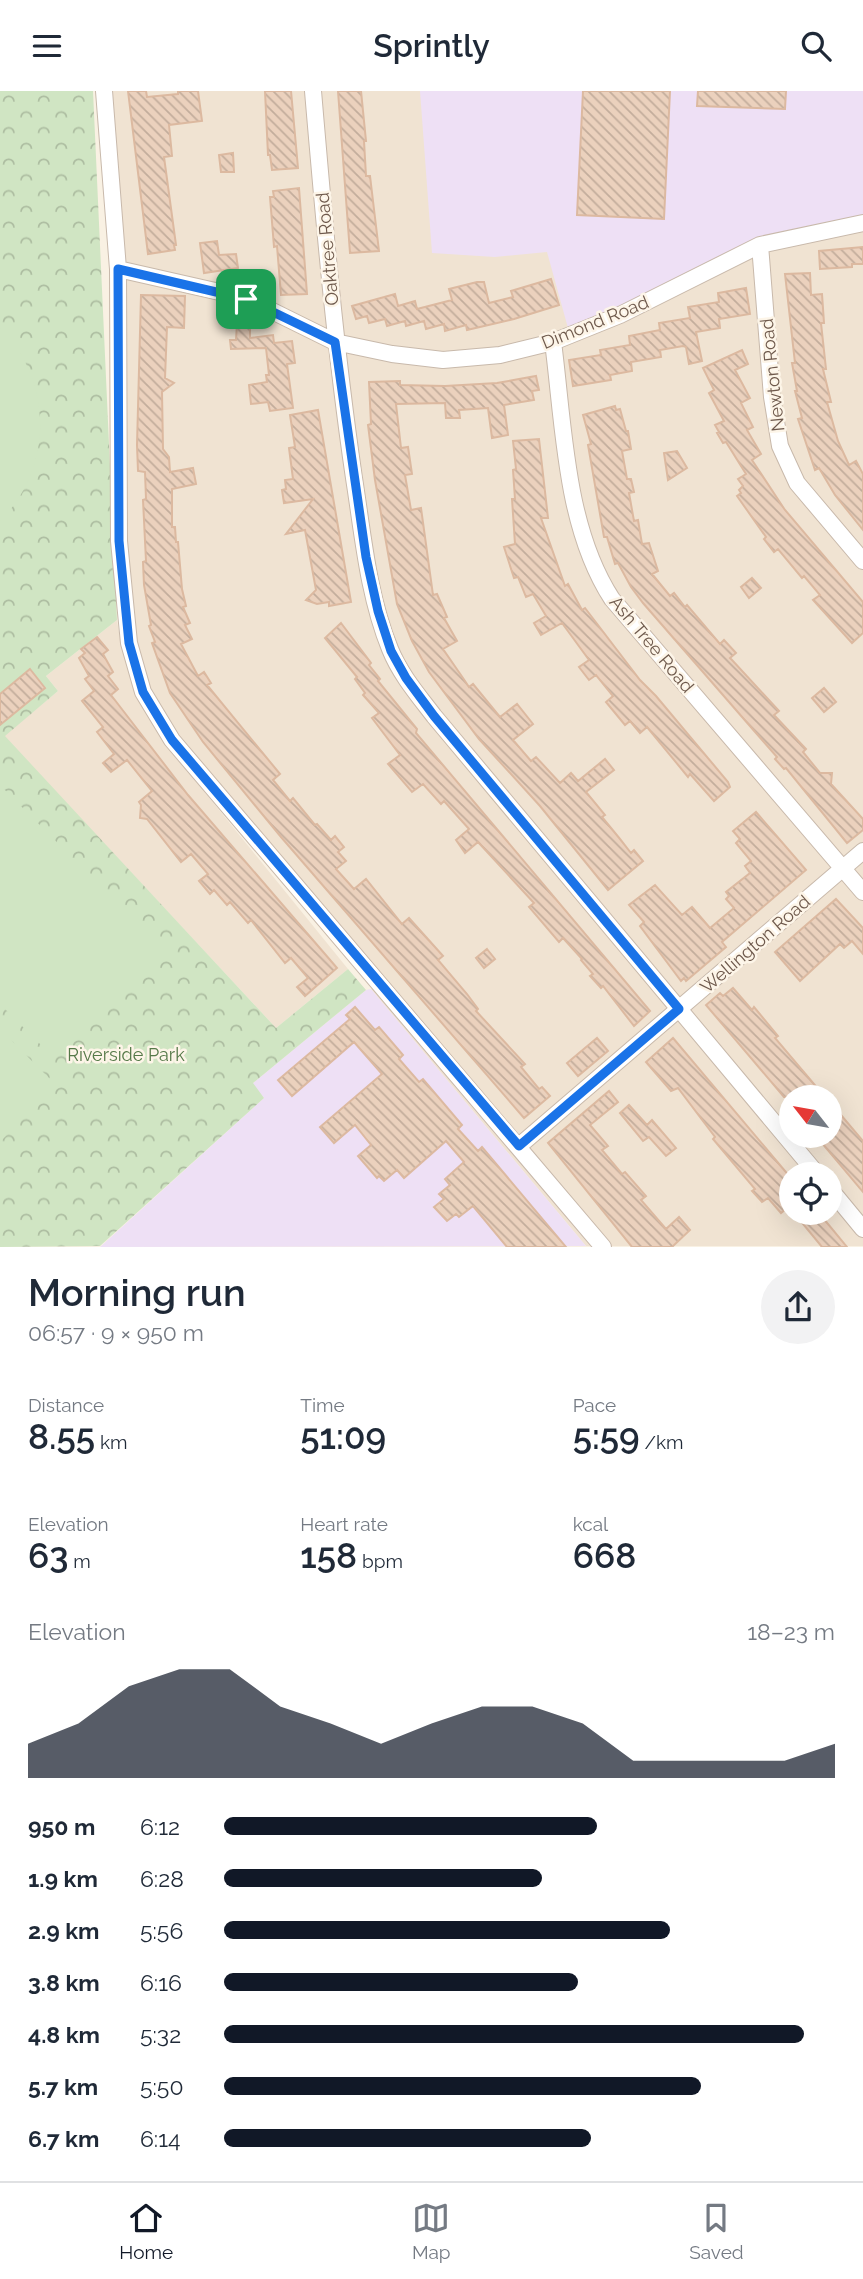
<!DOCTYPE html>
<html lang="en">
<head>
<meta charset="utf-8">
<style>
  :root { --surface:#fff; --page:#f2f2f3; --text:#1f2937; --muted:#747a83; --line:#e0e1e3; --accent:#111827 }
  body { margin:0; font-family:Raleway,sans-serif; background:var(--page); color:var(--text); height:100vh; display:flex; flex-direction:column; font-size:26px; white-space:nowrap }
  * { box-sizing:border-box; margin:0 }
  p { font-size:23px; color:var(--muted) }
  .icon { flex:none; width:38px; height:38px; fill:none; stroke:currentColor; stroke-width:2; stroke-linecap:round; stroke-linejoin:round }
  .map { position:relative; height:1156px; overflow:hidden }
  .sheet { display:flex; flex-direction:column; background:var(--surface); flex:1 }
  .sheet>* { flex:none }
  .needle { width:46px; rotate:301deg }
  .controls { position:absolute; left:779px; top:994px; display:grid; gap:14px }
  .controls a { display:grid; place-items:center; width:63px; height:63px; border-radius:50%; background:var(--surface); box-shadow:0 7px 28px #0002; font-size:35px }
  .pin { position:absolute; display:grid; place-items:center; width:60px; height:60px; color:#fff; margin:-30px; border-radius:14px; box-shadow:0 4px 10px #0006 }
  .round { display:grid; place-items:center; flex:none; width:74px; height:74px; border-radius:37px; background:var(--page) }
  .overview { display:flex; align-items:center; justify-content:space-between; height:119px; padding:0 28px }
  h1 { font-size:38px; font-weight:600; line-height:52px }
  .stats { display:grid; grid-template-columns:repeat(3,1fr); gap:10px; height:119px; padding:7px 28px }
  .stats div { display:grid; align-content:center }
  .stats b { font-size:35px; font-weight:600 }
  .stats small { font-size:19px; font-weight:400 }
  .stats p { font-size:19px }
  .chart { height:196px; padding:14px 28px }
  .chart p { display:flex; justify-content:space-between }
  .chart svg { width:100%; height:126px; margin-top:7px; fill:var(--accent); opacity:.7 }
  ul { padding:0 28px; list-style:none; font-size:23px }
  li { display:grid; grid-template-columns:112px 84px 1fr; align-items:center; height:52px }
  li i { height:18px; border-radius:9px; background:var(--accent) }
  header { display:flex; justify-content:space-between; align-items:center; height:91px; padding:0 28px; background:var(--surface); font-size:32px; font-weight:600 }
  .dock { display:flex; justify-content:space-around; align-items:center; height:98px; border-top:2px solid var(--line); background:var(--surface); font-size:19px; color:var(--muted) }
  .dock a { display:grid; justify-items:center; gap:4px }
  .dock .current { color:var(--accent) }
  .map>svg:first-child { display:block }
  .residential { fill:#f0e3d2; fill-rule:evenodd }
  .education { fill:#eee0f5 }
  .park { fill:url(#park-crowns) }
  .pitch { fill:#d0e5c3 }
  .building { fill:url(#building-back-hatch); stroke:#dcb9a0; stroke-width:2 }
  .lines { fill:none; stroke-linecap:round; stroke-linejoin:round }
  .minor-casing { stroke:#c8b9ab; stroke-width:18 }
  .minor { stroke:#fff; stroke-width:16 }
  .route-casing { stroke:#fff; stroke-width:14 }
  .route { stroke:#1a73e8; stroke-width:9 }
  .labels { text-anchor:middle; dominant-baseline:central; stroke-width:5; stroke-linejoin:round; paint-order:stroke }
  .street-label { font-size:18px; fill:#6e594c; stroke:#fdf5e8 }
  .park-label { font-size:18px; fill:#557948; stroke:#fdf5e8 }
</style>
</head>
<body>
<header><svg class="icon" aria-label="menu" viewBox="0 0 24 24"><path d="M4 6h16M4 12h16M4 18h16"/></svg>Sprintly<svg class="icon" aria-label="search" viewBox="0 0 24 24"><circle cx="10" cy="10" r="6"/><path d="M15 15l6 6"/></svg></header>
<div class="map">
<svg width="863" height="1156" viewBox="0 0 863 1156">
  <defs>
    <pattern id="park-crowns" width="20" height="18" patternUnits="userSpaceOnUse" patternTransform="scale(1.75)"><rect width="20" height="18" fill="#d0e5c3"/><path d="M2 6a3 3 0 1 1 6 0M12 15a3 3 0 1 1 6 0" fill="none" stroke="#adbda1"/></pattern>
    <pattern id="building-back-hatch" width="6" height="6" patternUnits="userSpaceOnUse" patternTransform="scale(1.75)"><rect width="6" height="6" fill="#ebd1bd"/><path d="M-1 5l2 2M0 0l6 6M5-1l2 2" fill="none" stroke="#c3ad9c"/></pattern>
  </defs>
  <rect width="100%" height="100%" fill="#f9f1e3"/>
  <!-- residential -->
  <path class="residential" d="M 98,0 L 863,0 L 863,1155 L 586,1155 L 371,898 L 383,888 L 178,645 L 149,598 L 135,551 L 125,450 L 125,186 ZM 791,1006 L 830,1006 L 830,1045 L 791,1045 ZM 791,1083 L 830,1083 L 830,1122 L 791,1122 Z
    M 117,529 L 121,554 L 135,603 L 164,651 L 348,878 L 276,937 L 4,645 L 58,600 L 46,585 Z"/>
  <!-- education -->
  <path class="education" d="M 420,0 L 863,0 L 863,124 L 769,150 L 568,237 L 547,161 L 495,166 L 432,162 Z
    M 371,898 L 586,1155 L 100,1156 L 264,1007 L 252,993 L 366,899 Z"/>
  <!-- park -->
  <path class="park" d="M 0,0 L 93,0 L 117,529 L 46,585 L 58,600 L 5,645 L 276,937 L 348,878 L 366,899 L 253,992 L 264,1007 L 100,1155 L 0,1156 Z"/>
  <!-- pitch -->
  <path class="pitch" d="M 0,237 C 53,288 54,378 0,430 Z
    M 0,694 L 163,858 L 53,966 L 0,913 Z
    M 0,938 L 56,994 L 0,1051 Z"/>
  <!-- building -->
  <path class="building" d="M 128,0 L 146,0 L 147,6 L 178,3 L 178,0 L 198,0 L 202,30 L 169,34 L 172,65 L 164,66 L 176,154 L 174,154 L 175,159 L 148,163 Z
    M 265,0 L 291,0 L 298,77 L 272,79 L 270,64 L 268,64 Z
    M 338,0 L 361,0 L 366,50 L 364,50 L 366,85 L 370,85 L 379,160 L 350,162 Z
    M 583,0 L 670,0 L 664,128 L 577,124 Z
    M 698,0 L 786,0 L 785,18 L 697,15 Z
    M 233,62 L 234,81 L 221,81 L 219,64 Z
    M 299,97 L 307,203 L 281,204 L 277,155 L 274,156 L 270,106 L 274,106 L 273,100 Z
    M 217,150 L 219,164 L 236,163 L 238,177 L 204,182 L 200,152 Z
    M 863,156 L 863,173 L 852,173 L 852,176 L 820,178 L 819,160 Z
    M 810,182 L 811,204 L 822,203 L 824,232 L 821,232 L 826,278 L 823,278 L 831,311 L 827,311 L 838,350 L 849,374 L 856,370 L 863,383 L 863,439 L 835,404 L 819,377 L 815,379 L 798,328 L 802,327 L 795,300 L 797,300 L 792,272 L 795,272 L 785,183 Z
    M 551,188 L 559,214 L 514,228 L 467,239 L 466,234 L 445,240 L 444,233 L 426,238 L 424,230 L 406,235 L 405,230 L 387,235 L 385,228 L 369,232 L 367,225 L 356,228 L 352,215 L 395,203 L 398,215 L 415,210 L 417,218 L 452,209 L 449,198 L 477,191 L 484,191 L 489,212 L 513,206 L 511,200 Z
    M 746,197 L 750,223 L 719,228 L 720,237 L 696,241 L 702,270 L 689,273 L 686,256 L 683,255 L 660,259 L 661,266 L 631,271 L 632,280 L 610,284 L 611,289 L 573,295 L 569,269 L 601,264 L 600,259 L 630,254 L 629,245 L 660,239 L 659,232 L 690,227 L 688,216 L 719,211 L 718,202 Z
    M 141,204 L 185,205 L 184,237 L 167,236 L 165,287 L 174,292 L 162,301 L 163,358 L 169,366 L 170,381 L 193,377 L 196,393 L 172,398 L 172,436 L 175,436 L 176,451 L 178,451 L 182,498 L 186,515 L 183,516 L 190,532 L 185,534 L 192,548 L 181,553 L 198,585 L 204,581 L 211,592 L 207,594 L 280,683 L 273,689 L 290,710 L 293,707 L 315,734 L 317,733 L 331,749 L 335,745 L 344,756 L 338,761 L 346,770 L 336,778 L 354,798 L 366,788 L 402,833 L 409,827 L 443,865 L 438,869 L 467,903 L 478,918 L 476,920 L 525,973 L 521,976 L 539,998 L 542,996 L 550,1005 L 524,1027 L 281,746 L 203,651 L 170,602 L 152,552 L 155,551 L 149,535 L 151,534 L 144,494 L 143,471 L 146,470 L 143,409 L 146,408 L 145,381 L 138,380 L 137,354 Z
    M 237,232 L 250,232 L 250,247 L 273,244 L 274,252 L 292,250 L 295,272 L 287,273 L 293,317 L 270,320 L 268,311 L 251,313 L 249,294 L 267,291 L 266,284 L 269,284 L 266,257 L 231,258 L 230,249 L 236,249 Z
    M 742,259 L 748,273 L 735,279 L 750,307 L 741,312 L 753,336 L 747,339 L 761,363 L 752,369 L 785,419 L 863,511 L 863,542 L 852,552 L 813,509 L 820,504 L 804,485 L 802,487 L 778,458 L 774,461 L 764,448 L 766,446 L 737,405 L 741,402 L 739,399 L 743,395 L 738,388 L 746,383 L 726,351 L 723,352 L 717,342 L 719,341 L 715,334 L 724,330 L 709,302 L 714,299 L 703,277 Z
    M 536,285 L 539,299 L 532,300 L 534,309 L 504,314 L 508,344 L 492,347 L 488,317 L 459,319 L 460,327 L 446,327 L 445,312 L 396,313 L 401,357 L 408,356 L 412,383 L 405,384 L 411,419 L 421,417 L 433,504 L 437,503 L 447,526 L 444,527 L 457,550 L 443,558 L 463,587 L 469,596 L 473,593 L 500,626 L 517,613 L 533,633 L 513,649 L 531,670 L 536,666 L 560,692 L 571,682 L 578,690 L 605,668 L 614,679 L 586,701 L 605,724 L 602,726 L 620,748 L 631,762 L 634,759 L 643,770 L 608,799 L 540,715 L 479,648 L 429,581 L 412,550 L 397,513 L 375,389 L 368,334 L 371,333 L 369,291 L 400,290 L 400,294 L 445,295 L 497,292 Z
    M 615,315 L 616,319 L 620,318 L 626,340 L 628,340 L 631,358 L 622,360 L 627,388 L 631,388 L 634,401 L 629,402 L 634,430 L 638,429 L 642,453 L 649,452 L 658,480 L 652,483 L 670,505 L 674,502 L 685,516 L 687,514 L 720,553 L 724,549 L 736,562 L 730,567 L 732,569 L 779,620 L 774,624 L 806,658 L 803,661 L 820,682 L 832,682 L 831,693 L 863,728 L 863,739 L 847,752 L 786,677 L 784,678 L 775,668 L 777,666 L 756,642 L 643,512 L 631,496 L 618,472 L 615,473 L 607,446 L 604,446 L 588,354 L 591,353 L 583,324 Z
    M 318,319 L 351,511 L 329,515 L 329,511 L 317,513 L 306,509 L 316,499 L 305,439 L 286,443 L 313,408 L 284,412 L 282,399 L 286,398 L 285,389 L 293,388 L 289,357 L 295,356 L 290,324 Z
    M 539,348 L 548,427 L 541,427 L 565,495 L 568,493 L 582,519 L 585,517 L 640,589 L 656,605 L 728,691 L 730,696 L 714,710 L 690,683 L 688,686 L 647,636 L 640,642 L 630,630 L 625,634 L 606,611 L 613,605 L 596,584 L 589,589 L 579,576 L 589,569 L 562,532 L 541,544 L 534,532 L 546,525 L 533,503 L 526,506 L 518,486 L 514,487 L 504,456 L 515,453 L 512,408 L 515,408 L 513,379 L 516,378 L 513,350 Z
    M 677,360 L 687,377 L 668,389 L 664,362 Z
    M 752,487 L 761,497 L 749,507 L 741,496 Z
    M 341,532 L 371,572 L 369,574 L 380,588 L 378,590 L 417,638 L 416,642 L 650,920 L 634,935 L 603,895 L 601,897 L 590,885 L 593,883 L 581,869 L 582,868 L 563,847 L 559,851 L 529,816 L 534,812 L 478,751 L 465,762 L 456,749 L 469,738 L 444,710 L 441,713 L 423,693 L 412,701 L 388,673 L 400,664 L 372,627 L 379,622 L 363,604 L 365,602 L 355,588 L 357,586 L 325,547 Z
    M 97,546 L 108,559 L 103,563 L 113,581 L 108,585 L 118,598 L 111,604 L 188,704 L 337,877 L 305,905 L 297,896 L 308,887 L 291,867 L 285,872 L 251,829 L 248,832 L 230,811 L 227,814 L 214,799 L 210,803 L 199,790 L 208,783 L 191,763 L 181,771 L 147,728 L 140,727 L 141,714 L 139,711 L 152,700 L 127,669 L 111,681 L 103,672 L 114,663 L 97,641 L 103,636 L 82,610 L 94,600 L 85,588 L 89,585 L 79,567 L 85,562 L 81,558 Z
    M 30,578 L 45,597 L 0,634 L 0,603 Z
    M 824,597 L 836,611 L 824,621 L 812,607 Z
    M 756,721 L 806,779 L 722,851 L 726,856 L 686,890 L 684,887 L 681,890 L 640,835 L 644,831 L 629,814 L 655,794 L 682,824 L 692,816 L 710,837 L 734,817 L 726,808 L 729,805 L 726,801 L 750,782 L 745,775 L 751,770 L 736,752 L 740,748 L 733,740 Z
    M 836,808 L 863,837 L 863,863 L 852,850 L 844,857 L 840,853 L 800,890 L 775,861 Z
    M 487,858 L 495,868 L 484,877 L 476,867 Z
    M 733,897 L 752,919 L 754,916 L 778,945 L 775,947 L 819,999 L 811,1006 L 784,1006 L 706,914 L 720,902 L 723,905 Z
    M 355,916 L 375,939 L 379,936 L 403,964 L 399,968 L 419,991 L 423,988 L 462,1034 L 458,1038 L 478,1060 L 482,1056 L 566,1156 L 507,1156 L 473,1115 L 459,1126 L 456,1123 L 447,1130 L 434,1116 L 444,1108 L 439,1103 L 450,1094 L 445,1088 L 464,1071 L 446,1050 L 404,1087 L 397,1079 L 384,1090 L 379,1085 L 377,1087 L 358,1065 L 371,1054 L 355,1034 L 334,1052 L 320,1036 L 382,983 L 354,951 L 292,1005 L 278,989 L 350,928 L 346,924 Z
    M 597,947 L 608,960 L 578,985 L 567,972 Z
    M 673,947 L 791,1087 L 791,1114 L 781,1122 L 768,1107 L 762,1111 L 752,1100 L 755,1098 L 713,1048 L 715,1046 L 678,997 L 671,1000 L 646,971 Z
    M 609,1000 L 618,1011 L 590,1034 L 608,1055 L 602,1059 L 622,1083 L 625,1081 L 646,1105 L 641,1109 L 666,1138 L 679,1126 L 690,1139 L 672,1156 L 632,1156 L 548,1052 Z
    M 830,1011 L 863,1050 L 863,1101 L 816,1045 L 830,1045 Z
    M 629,1014 L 647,1034 L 652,1029 L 676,1057 L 666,1065 L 649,1046 L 643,1050 L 620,1022 Z
    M 794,1122 L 819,1122 L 847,1156 L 822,1156 Z"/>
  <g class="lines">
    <defs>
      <path id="minor" d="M 104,0 L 118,178 L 119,450 L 129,552 L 143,601 L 172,649 L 603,1156
        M 313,0 C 324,129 335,258 354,387 C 363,444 368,504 390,558 C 400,583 418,604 434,625 L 817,1083
        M 760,154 L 772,306 L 780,355 L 797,392 L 863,470
        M 118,178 L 246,207 L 335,251 L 392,263 L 443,269 L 500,264 L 553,251 L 620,224 L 760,154 L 863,132
        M 553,251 C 564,335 565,436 612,508 L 863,801
        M 519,1055 L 863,760
        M 830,1098 L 863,1138"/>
    </defs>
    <!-- minor casing -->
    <use href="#minor" class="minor-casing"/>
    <!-- minor -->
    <use href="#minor" class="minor"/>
  </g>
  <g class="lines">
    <defs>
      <path id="route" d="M 118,178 L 246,208 L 335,251 L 366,466 L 378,520 L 391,560 L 406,587 L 434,625 L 679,918 L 519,1055 L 172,649 L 143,601 L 129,552 L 119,450 Z"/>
    </defs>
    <!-- route casing -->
    <use href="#route" class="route-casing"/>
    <!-- route -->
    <use href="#route" class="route"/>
  </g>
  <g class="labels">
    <!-- street labels -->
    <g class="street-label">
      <text transform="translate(327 158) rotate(-95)">Oaktree Road</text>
      <text transform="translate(595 231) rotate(-22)">Dimond Road</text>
      <text transform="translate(772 284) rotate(-96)">Newton Road</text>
      <text transform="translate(652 553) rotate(50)">Ash Tree Road</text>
      <text transform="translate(755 853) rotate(-41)">Wellington Road</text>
    </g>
    <!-- park labels -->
    <g class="park-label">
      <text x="126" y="963">Riverside Park</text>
    </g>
  </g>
</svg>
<div class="controls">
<a><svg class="needle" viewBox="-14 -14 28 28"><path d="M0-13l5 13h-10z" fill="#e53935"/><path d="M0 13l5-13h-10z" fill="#747a83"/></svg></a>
<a><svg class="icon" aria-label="locate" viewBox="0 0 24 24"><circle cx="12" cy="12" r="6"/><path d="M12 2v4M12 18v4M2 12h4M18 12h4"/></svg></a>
</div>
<div class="pin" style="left:246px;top:208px;background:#1e9e55"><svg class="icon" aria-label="arrive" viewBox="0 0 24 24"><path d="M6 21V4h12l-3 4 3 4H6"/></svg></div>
</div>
<section class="sheet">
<div class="overview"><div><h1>Morning run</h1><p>06:57 · 9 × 950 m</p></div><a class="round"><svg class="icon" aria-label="share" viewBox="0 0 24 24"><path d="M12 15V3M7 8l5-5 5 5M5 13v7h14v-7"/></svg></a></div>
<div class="stats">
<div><p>Distance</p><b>8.55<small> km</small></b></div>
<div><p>Time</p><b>51:09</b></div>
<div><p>Pace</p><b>5:59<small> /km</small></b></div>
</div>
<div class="stats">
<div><p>Elevation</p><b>63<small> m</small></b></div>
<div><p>Heart rate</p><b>158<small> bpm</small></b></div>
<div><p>kcal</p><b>668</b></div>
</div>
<div class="chart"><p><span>Elevation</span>18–23 m</p>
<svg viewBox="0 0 160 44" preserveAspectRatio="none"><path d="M0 44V32L10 25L20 12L30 6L40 6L50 19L60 25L70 32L80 25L90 19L100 19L110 25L120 38L130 38L140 38L150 38L160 32V44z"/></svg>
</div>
<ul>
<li><b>950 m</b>6:12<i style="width:61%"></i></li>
<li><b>1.9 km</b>6:28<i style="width:52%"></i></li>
<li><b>2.9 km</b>5:56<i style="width:73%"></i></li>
<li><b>3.8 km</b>6:16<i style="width:58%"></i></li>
<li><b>4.8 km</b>5:32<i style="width:95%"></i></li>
<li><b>5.7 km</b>5:50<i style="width:78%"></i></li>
<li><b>6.7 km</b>6:14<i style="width:60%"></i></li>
</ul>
</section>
<nav class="dock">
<a class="current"><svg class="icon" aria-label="home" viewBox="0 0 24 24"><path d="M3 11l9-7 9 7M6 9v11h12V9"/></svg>Home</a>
<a><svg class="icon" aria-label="map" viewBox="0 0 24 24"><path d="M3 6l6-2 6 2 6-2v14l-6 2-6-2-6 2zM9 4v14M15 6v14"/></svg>Map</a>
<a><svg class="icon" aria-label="saved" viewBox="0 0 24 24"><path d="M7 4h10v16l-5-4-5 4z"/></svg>Saved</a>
</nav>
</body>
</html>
